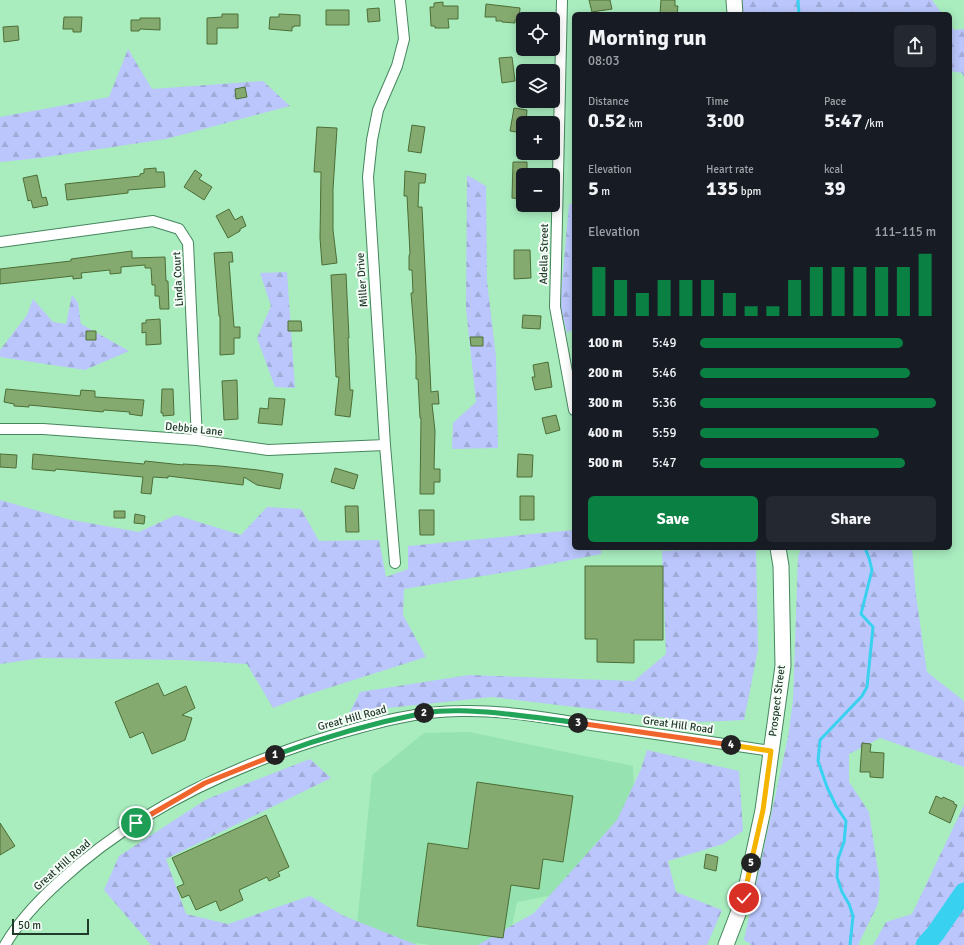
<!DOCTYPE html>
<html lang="en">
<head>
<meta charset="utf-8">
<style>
  :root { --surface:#171b24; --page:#242831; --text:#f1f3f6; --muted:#9ea1a6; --accent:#0b8043 }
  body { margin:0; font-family:Signika,sans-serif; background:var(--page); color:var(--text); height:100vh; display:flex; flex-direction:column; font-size:15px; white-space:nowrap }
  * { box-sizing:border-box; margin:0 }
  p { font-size:13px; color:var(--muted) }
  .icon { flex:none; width:22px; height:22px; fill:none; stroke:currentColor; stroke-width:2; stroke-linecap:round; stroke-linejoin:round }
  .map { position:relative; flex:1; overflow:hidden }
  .side { position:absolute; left:572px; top:12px; width:380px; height:538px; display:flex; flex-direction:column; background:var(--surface); border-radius:6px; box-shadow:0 2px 10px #0003 }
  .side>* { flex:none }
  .tools { position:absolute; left:516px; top:12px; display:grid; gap:8px }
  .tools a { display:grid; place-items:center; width:44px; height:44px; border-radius:6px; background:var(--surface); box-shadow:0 2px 10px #0003; font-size:20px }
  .scale { position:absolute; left:12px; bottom:10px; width:77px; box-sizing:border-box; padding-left:4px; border:2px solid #203b2a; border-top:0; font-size:11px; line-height:14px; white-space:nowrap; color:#203b2a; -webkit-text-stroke:3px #f7fdf8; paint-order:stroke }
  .pin { position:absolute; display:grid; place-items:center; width:34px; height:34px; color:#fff; margin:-17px; border:2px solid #fff; border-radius:50%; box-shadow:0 1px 4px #0007 }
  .km { position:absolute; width:20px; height:20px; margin:-10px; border-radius:50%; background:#222; color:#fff; font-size:11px; line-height:20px; text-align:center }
  .round { display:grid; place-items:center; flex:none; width:42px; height:42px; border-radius:6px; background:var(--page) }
  .summary { display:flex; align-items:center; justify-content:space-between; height:68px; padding:0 16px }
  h1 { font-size:22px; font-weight:700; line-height:30px }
  .metrics { display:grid; grid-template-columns:repeat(3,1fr); gap:6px; height:68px; padding:4px 16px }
  .metrics div { display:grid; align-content:center }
  .metrics b { font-size:20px; font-weight:700 }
  .metrics small { font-size:11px; font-weight:400 }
  .metrics p { font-size:11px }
  .chart { height:112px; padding:8px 16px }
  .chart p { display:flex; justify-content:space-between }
  .chart svg { width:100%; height:72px; margin-top:4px; stroke:var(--accent); stroke-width:6 }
  .button { display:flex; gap:8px; margin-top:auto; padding:8px 16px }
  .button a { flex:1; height:46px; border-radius:6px; background:var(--accent); color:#fff; font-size:16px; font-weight:700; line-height:46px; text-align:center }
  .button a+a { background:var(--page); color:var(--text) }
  ul { padding:0 16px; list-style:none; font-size:13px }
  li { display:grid; grid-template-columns:64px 48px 1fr; align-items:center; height:30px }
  li i { height:10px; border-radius:5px; background:var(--accent) }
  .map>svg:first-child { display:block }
  .built { fill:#96e2b0 }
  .forest { fill:url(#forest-firs) }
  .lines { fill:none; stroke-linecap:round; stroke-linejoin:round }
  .stream { stroke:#38d2f0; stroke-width:3 }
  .river { stroke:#38d2f0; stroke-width:19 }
  .building { fill:#85aa6f; stroke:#4c6e36 }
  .street-casing { stroke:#45865d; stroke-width:12 }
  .secondary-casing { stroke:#45865d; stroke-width:17 }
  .street { stroke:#fff; stroke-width:10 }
  .secondary { stroke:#fff; stroke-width:15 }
  .split-1-casing { stroke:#fff; stroke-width:8 }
  .split-2-casing { stroke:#fff; stroke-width:8 }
  .split-3-casing { stroke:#fff; stroke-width:8 }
  .split-4-casing { stroke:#fff; stroke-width:8 }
  .split-5-casing { stroke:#fff; stroke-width:8 }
  .split-6-casing { stroke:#fff; stroke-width:8 }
  .split-1 { stroke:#f0652b; stroke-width:5 }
  .split-2 { stroke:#22a559; stroke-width:5 }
  .split-3 { stroke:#22a559; stroke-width:5 }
  .split-4 { stroke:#f0652b; stroke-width:5 }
  .split-5 { stroke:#f5b400; stroke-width:5 }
  .split-6 { stroke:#f5b400; stroke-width:5 }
  .labels { text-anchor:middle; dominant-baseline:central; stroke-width:4; stroke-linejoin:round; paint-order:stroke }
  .street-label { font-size:11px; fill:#203b2a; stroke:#f7fdf8 }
</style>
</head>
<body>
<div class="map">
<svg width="964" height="945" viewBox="0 0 964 945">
  <defs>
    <pattern id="forest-firs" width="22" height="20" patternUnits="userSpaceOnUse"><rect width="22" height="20" fill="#bac6fc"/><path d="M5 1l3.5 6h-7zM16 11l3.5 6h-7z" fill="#a0abd8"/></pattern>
  </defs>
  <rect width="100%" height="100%" fill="#a9edbf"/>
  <!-- built -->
  <path class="built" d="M 469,732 L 633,766 L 635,818 L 565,893 L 517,902 L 508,945 L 431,945 L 416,943 L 415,945 L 355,945 L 372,775 L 424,733 Z"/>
  <!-- forest -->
  <path class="forest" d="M 739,0 L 932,0 L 942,14 L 740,14 Z
    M 950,24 L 954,30 L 964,29 L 964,77 L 962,73 L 950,71 Z
    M 128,49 L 152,89 L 263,81 L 290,106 L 166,139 L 40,158 L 0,162 L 0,117 L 109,97 Z
    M 467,175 L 486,186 L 487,281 L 496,357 L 498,448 L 452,449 L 453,423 L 476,402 L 466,308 Z
    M 569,204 L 574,204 L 574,329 L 567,333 L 560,306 Z
    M 287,272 L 295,388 L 275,387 L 257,338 L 271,306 L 260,273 Z
    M 72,295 L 78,303 L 81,324 L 129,351 L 85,370 L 0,357 L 0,350 L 27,315 L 33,299 L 53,322 L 66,324 Z
    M 0,500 L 67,519 L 139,532 L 176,515 L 241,535 L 267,507 L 301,509 L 319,541 L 379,540 L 386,577 L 408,569 L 408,546 L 574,530 L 574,548 L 601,548 L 601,554 L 525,569 L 404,589 L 403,615 L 426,657 L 303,696 L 273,708 L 247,664 L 183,660 L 41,658 L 0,664 Z
    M 685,548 L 756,548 L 758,650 L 744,720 L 701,722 L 492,697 L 350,712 L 360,692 L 469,675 L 634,681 L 666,654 L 662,551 L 685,550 Z
    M 801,548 L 912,548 L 916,596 L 927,672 L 964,701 L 964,767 L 880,738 L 849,754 L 849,782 L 869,812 L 880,884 L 878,904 L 858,945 L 752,945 L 744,940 L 788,737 L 793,700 L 798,557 Z
    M 647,750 L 739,771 L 743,831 L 723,844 L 668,861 L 676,892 L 722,910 L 707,945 L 478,945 L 534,913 L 617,820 L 641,769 Z
    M 310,759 L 331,778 L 166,859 L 186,914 L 228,924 L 310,896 L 344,916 L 417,945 L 151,945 L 104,890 L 119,856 L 207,799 Z
    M 964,805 L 964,945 L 873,945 L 886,922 L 912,914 Z"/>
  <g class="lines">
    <!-- stream -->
    <path class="stream" d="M 798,0 L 799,14
      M 850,945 L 853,916 L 849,904 L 842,892 L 837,877 L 838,859 L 844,842 L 846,821 L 836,806 L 827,787 L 818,761 L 820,740 L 862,696 L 867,687 L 873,627 L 861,614 L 872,570 L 869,558 L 865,548"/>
    <!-- river -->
    <path class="river" d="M 925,945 L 935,934 L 964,892"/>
  </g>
  <!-- building -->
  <path class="building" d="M 589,0 L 610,0 L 612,9 L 592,12 Z
    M 661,0 L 675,0 L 675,6 L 678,6 L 677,14 L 660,14 Z
    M 443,2 L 443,6 L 458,6 L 458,19 L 448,19 L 449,28 L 435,28 L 435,26 L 431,26 L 430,7 L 434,7 L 434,3 Z
    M 486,4 L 520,8 L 519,20 L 515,20 L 515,23 L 502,22 L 502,21 L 496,21 L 496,17 L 485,17 Z
    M 379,8 L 380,21 L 368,22 L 367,9 Z
    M 326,10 L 349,10 L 349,25 L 326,25 Z
    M 222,14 L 238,14 L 238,28 L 217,28 L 217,44 L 207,44 L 207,18 L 222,17 Z
    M 279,14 L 300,15 L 300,26 L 294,26 L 294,27 L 292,27 L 292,31 L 269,29 L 270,17 L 279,17 Z
    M 64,17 L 82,17 L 81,32 L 73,32 L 73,29 L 63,29 Z
    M 140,18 L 160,18 L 160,30 L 140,29 L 139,31 L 131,31 L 131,20 L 140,20 Z
    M 18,26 L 19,40 L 4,42 L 3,27 Z
    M 512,57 L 515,81 L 502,83 L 499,58 Z
    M 245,87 L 247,97 L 236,99 L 235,89 Z
    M 514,108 L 527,110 L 526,123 L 523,123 L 523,133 L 510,131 Z
    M 412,125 L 425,127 L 421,153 L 408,151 Z
    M 317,127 L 337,128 L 333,189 L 333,230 L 337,263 L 322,265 L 320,238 L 321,172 L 314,172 Z
    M 513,162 L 527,162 L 527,175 L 523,175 L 523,199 L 512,198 Z
    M 156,168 L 156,172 L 164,172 L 165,187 L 128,190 L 128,193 L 67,200 L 65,184 L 140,176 L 140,174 L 144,173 L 144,169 Z
    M 195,170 L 202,175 L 199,179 L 212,187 L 204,200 L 184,187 Z
    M 405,171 L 426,174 L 425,183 L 419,183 L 418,207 L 422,207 L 431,392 L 438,391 L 439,404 L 432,404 L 435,431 L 434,469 L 440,469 L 440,482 L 434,482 L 434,494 L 420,494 L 421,418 L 420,418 L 418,379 L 416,379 L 416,356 L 411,293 L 413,293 L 412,270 L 409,270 L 409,256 L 410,253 L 407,196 L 404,196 Z
    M 37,175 L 42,198 L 46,197 L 48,205 L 33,208 L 31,200 L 28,201 L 23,178 Z
    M 229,209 L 235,220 L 242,216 L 246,226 L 240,229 L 240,231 L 228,238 L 216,216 Z
    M 514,250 L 530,250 L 531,278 L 514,279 Z
    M 132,251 L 132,258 L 165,257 L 166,281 L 168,281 L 169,309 L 160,309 L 159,296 L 155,296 L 155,285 L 152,285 L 151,268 L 145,268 L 145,265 L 121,267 L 121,273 L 110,274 L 110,270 L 81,273 L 82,278 L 73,279 L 73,276 L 0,284 L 0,269 L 71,261 L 71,259 Z
    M 232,252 L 233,262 L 229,262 L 234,327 L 240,327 L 240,338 L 234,338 L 234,354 L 220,355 L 220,316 L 219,316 L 214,253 Z
    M 346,274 L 349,338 L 348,338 L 350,390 L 353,390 L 350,417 L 335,415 L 339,377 L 336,377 L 331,275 Z
    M 523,315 L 541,316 L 540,329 L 522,328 Z
    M 160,319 L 161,344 L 146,345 L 146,332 L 142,333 L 142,323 L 146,323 L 146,320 Z
    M 288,321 L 301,321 L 302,331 L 288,331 Z
    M 86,331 L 96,331 L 96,340 L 86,340 Z
    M 470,337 L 483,337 L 483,346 L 471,346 Z
    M 548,362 L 552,387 L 535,390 L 532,377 L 535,377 L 533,365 Z
    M 237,380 L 238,419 L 224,420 L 222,381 Z
    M 6,389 L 80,396 L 81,390 L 95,391 L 95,397 L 144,400 L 142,416 L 129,414 L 130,412 L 104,410 L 103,412 L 29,405 L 29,407 L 14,406 L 14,404 L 4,402 Z
    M 162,389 L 173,389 L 174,415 L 163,416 L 163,413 L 161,413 Z
    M 269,398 L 285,399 L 282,425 L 258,423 L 260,408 L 268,409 Z
    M 556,415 L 560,430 L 546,434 L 542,418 Z
    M 0,454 L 17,455 L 16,468 L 0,467 Z
    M 33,454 L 144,464 L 145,461 L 183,465 L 183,464 L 220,466 L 258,470 L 283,474 L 280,489 L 257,485 L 244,477 L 243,485 L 168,476 L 168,478 L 153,477 L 151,494 L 141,493 L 143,477 L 56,469 L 55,471 L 32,469 Z
    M 518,454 L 533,455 L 532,477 L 517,477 Z
    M 335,468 L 358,475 L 354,489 L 331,482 Z
    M 520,496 L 534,496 L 534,520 L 520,520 Z
    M 345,506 L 358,506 L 359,532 L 346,532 Z
    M 419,510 L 434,510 L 434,535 L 420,535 Z
    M 114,511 L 125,511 L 125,518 L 114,518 Z
    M 135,514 L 145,516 L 144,524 L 134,523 Z
    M 585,566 L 663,566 L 663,640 L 634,640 L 634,663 L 597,662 L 597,639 L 585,639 Z
    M 158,683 L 164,696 L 186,686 L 195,708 L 182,715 L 192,718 L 185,740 L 152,754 L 143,732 L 130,738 L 115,702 Z
    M 862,743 L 871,744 L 870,752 L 884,753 L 883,778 L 870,777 L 870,772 L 860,772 Z
    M 477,782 L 573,796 L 563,862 L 543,859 L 539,889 L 511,885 L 503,938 L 417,926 L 428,843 L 468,849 Z
    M 936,796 L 942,799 L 943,797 L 954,802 L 954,804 L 957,805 L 950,823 L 929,813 Z
    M 266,815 L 289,867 L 278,872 L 280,876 L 269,881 L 267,877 L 239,890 L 243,900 L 220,911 L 216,901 L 196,910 L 189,895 L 182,898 L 177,887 L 184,884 L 172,858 Z
    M 0,823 L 15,846 L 0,855 Z
    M 706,854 L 718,857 L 716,871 L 704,868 Z"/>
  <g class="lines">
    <defs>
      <path id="street" d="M 562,0 L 555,307 L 574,410
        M 0,242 L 153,221 L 179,229 L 188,243 L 197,440
        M 0,429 L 43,429 L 197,440 L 268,450 L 385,445
        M 395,563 L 385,445 L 368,177 L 372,140 L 378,110 L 397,66 L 404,39 L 400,0
        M 5,945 C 19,921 39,900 60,881 C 138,809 236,764 337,734 C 378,722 419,711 461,711 C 505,710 549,718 591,725 C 651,733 711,742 771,751"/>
      <path id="secondary" d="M 734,0 L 735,14
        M 726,945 L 744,898 L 763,810 L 783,666 L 781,566 L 778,548"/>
    </defs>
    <!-- street casing -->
    <use href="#street" class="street-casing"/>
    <!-- secondary casing -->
    <use href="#secondary" class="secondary-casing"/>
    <!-- street -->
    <use href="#street" class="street"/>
    <!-- secondary -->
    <use href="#secondary" class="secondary"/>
  </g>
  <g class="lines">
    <defs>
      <path id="split-1" d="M 136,823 L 205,783 L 275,755"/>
      <path id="split-2" d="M 275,755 C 324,737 373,723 424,713"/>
      <path id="split-3" d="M 424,713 C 448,709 474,711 498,713 C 525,716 551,719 578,723"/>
      <path id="split-4" d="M 578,723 L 731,745"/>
      <path id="split-5" d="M 731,745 L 771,751 L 763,810 L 751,863"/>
      <path id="split-6" d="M 744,898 L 751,863"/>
    </defs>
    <!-- split-1 casing -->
    <use href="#split-1" class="split-1-casing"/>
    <!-- split-2 casing -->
    <use href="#split-2" class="split-2-casing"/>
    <!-- split-3 casing -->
    <use href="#split-3" class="split-3-casing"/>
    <!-- split-4 casing -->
    <use href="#split-4" class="split-4-casing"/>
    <!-- split-5 casing -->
    <use href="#split-5" class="split-5-casing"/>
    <!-- split-6 casing -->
    <use href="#split-6" class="split-6-casing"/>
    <!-- split-1 -->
    <use href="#split-1" class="split-1"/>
    <!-- split-2 -->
    <use href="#split-2" class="split-2"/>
    <!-- split-3 -->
    <use href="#split-3" class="split-3"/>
    <!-- split-4 -->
    <use href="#split-4" class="split-4"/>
    <!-- split-5 -->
    <use href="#split-5" class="split-5"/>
    <!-- split-6 -->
    <use href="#split-6" class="split-6"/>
  </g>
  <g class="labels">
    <!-- street labels -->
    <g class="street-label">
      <text transform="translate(544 254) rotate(-89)">Adella Street</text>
      <text transform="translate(178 279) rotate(-93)">Linda Court</text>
      <text transform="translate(362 280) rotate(-94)">Miller Drive</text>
      <text transform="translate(194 429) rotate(6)">Debbie Lane</text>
      <text transform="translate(777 701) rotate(-83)">Prospect Street</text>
      <text transform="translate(352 718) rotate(-15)">Great Hill Road</text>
      <text transform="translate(678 725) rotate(8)">Great Hill Road</text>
      <text transform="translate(62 865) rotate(-41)">Great Hill Road</text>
    </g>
  </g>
</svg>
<div class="tools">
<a><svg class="icon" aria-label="locate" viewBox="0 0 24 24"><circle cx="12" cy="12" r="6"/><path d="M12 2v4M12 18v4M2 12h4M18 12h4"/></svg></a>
<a><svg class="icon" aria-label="layers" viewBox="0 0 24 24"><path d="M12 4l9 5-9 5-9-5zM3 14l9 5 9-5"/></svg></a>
<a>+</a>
<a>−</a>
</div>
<div class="scale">50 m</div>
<div class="pin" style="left:136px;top:823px;background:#1e9e55"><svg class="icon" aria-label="arrive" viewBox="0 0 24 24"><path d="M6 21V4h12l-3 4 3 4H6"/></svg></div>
<div class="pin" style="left:744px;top:898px;background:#d93025"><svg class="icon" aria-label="check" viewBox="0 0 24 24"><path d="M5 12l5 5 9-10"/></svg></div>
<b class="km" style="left:275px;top:755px">1</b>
<b class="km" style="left:424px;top:713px">2</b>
<b class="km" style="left:578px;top:723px">3</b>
<b class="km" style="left:731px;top:745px">4</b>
<b class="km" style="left:751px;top:863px">5</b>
<section class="side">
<div class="summary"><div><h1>Morning run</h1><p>08:03</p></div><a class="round"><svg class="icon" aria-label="share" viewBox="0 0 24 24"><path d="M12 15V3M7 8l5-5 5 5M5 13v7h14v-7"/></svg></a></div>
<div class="metrics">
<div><p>Distance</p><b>0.52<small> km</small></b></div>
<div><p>Time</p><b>3:00</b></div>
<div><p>Pace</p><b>5:47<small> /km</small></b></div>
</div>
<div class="metrics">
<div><p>Elevation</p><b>5<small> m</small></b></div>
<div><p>Heart rate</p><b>135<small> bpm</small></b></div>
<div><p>kcal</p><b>39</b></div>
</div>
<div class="chart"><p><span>Elevation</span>111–115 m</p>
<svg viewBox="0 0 160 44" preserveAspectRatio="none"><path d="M5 44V14M15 44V22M25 44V30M35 44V22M45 44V22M55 44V22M65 44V30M75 44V38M85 44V38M95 44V22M105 44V14M115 44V14M125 44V14M135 44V14M145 44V14M155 44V6"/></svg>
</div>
<ul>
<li><b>100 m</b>5:49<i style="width:86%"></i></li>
<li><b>200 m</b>5:46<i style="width:89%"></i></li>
<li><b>300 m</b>5:36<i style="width:100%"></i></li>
<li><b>400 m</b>5:59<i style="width:76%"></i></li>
<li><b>500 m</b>5:47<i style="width:87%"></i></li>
</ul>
<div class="button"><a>Save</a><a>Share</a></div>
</section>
</div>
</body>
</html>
